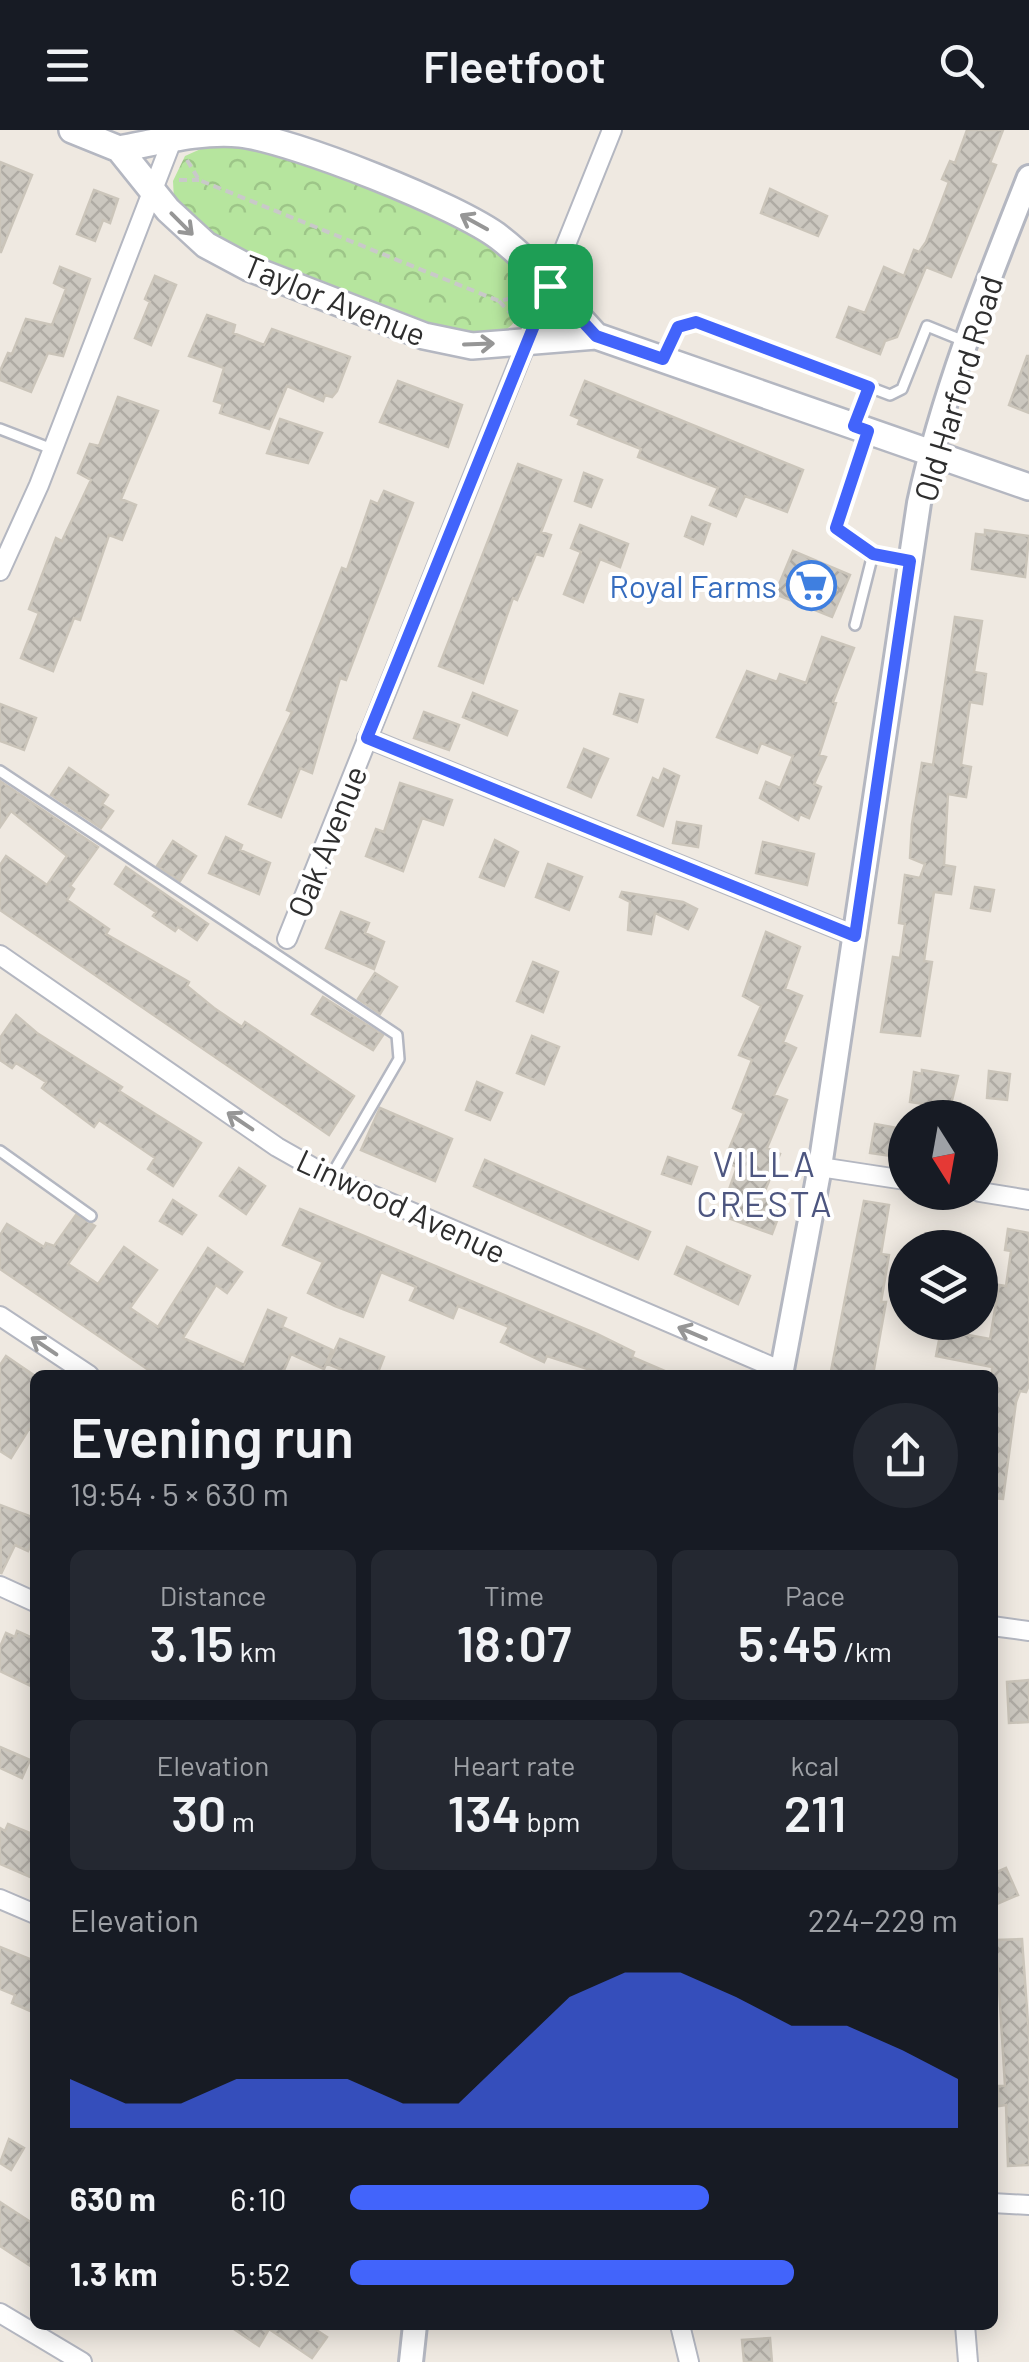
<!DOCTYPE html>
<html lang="en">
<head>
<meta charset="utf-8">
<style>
  :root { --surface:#171b24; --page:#242831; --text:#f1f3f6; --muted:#9ea1a6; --accent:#4264fb }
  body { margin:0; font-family:Barlow,sans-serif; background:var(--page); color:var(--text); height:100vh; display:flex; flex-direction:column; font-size:38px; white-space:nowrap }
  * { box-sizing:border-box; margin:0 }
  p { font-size:32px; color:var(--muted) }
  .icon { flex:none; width:55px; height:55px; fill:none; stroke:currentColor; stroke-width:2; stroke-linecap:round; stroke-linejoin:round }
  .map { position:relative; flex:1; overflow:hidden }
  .drawer { position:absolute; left:30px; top:1240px; width:968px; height:960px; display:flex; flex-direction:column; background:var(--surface); border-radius:15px; box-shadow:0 5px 25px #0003 }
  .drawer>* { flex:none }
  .needle { width:65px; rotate:169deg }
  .controls { position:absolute; left:888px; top:970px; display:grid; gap:20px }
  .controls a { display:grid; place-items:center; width:110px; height:110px; border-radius:50%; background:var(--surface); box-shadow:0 5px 25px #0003; font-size:50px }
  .pin { position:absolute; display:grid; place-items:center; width:85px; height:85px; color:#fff; margin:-42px; border-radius:20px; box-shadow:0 5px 15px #0006 }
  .round { display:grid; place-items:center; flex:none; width:105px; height:105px; border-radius:52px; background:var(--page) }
  .head { display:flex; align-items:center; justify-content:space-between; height:170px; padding:0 40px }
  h1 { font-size:55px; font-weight:600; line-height:75px }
  .stats { display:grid; grid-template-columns:repeat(3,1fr); gap:15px; height:170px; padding:10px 40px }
  .stats div { display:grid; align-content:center; border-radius:15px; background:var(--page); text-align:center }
  .stats b { font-size:50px; font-weight:600 }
  .stats small { font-size:28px; font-weight:400 }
  .stats p { font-size:28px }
  .chart { height:280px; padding:20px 40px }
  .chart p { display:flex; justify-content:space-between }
  .chart svg { width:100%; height:180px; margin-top:10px; fill:var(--accent); opacity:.7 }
  ul { padding:0 40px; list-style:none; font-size:32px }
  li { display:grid; grid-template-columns:160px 120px 1fr; align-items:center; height:75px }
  li i { height:25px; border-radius:12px; background:var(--accent) }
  header { display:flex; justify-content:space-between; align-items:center; height:130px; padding:0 40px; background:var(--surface); font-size:45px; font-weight:600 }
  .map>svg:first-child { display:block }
  .forest { fill:url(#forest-crowns) }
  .building { fill:url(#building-cross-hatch); stroke:#cbc5ba; stroke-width:2.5 }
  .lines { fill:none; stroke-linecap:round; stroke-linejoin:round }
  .service-casing { stroke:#b4b7c1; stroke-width:14 }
  .minor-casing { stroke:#b4b7c1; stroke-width:22 }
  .tertiary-casing { stroke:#b4b7c1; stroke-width:28 }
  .secondary-casing { stroke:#b4b7c1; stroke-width:30 }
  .path { stroke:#c9c9c9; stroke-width:4; stroke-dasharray:8 5; stroke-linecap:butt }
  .service { stroke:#fff; stroke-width:9 }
  .minor { stroke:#fff; stroke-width:18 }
  .tertiary { stroke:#fff; stroke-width:22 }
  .secondary { stroke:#fff; stroke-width:25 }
  .oneway { stroke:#969696 }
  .route-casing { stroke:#fff; stroke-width:20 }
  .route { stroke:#4264fb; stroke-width:12 }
  .labels { text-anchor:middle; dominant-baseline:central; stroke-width:8; stroke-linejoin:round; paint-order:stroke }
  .street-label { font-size:32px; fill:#2e2e2e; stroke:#fff }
  .shop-label { font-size:32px; fill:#366cbe; stroke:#fff; text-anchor:end }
  .neighbourhood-label { font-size:35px; letter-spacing:2.5px; fill:#4d5680; stroke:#fff }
</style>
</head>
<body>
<header><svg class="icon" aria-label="menu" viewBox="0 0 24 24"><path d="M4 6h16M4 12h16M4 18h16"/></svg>Fleetfoot<svg class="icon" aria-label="search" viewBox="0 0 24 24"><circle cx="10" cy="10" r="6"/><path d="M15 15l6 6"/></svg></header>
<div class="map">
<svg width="1029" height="2232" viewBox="0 0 1029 2232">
  <defs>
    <pattern id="forest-crowns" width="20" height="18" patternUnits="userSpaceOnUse" patternTransform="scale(2.5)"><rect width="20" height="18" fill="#b6e59e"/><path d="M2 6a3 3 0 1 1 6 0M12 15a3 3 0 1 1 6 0" fill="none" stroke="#9dc588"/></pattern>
    <pattern id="building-cross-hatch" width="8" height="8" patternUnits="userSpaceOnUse" patternTransform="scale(2.5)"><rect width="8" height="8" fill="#cbc7bf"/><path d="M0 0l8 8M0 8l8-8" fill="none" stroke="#afaba4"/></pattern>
  </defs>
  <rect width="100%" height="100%" fill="#efe9e1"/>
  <!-- forest -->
  <path class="forest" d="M 214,13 L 249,13 C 317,38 392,58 457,92 C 480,104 516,126 525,151 C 529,162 525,171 521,181 C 505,217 465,208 434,201 L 220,113 L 174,70 L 173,51 L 185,26 Z"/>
  <!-- building -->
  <path class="building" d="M 967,0 L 1003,0 L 990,33 L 996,35 L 951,147 L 926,137 L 897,207 L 885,211 L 880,224 L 837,207 L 849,177 L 865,183 L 884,137 L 904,146 L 914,120 L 919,122 L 926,112 L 949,52 L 942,49 L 950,31 L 955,33 Z
    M 0,32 L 32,45 L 1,122 L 0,122 Z
    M 770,59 L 827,86 L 818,106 L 761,83 Z
    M 94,60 L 118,69 L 110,93 L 103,90 L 95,111 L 77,104 Z
    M 60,137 L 90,149 L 63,226 L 48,223 L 31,262 L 0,250 L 0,241 L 8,223 L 12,224 L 26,189 L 52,195 L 66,159 L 54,153 Z
    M 155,146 L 176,155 L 151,215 L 135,208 L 150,172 L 145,169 Z
    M 207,185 L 235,195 L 233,203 L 264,215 L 272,199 L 350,227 L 337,261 L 332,267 L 325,265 L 323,271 L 287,256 L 269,299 L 220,283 L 223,274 L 214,271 L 224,238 L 189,226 Z
    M 1027,226 L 1029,226 L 1029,283 L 1009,275 Z
    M 398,251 L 462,275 L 448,317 L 380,292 Z
    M 585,251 L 803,340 L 787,382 L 745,366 L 736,386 L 710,375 L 718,358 L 638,327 L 641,319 L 578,294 L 580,289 L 571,285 Z
    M 118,267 L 158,281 L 121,369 L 136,375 L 122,410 L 109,405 L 80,490 L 74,488 L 53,541 L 21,528 L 39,483 L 29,479 L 56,408 L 62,411 L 91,350 L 78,343 L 90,314 L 99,316 Z
    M 280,289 L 322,303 L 308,333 L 267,323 Z
    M 518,334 L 561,350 L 541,402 L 551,405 L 543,426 L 536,424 L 517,470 L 513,468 L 483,553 L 439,536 Z
    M 584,343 L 602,350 L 591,377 L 575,371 Z
    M 384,361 L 413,373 L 346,550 L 340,548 L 312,643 L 300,638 L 281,687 L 249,674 L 292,582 L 287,580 L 342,438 L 347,440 L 371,371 L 378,374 Z
    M 692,387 L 710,394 L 703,414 L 685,406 Z
    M 580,395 L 628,414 L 620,437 L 600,429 L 583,472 L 564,464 L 581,422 L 571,418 Z
    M 985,400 L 1029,406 L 1025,447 L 972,439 L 976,404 L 985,405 Z
    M 793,421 L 850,445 L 832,487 L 775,464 Z
    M 955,487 L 982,491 L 974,542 L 986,544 L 982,574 L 970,572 L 961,635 L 971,637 L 966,667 L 948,664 L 944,735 L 955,737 L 951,764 L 934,762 L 924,831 L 932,832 L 920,906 L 881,902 L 893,827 L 900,828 L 905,794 L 899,793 L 905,745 L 920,748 L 925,734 L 910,728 L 912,694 L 922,633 L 933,635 Z
    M 822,507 L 854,518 L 833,572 L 836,573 L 819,625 L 826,627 L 814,654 L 821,657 L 809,688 L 800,684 L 798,690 L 760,668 L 766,652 L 780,658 L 793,626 L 761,613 L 757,623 L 717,607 L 747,541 L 777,552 L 780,544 L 806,553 Z
    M 473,563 L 517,581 L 507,605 L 463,587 Z
    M 620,564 L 643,570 L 637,592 L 614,584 Z
    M 0,574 L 36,588 L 24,620 L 0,611 Z
    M 424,582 L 459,595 L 449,620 L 414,608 Z
    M 584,619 L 608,629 L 591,667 L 568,657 Z
    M 69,638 L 108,665 L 102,674 L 113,681 L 101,698 L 51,665 Z
    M 664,639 L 679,646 L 663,696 L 638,685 L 653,648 L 659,651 Z
    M 0,651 L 98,717 L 70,756 L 74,759 L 67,770 L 109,799 L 106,804 L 189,852 L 187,856 L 214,878 L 242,897 L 245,892 L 354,966 L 329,1005 L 0,780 L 0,735 L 6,726 L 47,755 L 67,726 L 11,681 L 0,697 Z
    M 400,653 L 452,670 L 443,695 L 422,688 L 403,741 L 366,726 L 376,699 L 384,702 Z
    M 677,692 L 701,696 L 698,717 L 673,713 Z
    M 226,707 L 242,715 L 240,720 L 270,733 L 259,764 L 209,743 Z
    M 495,710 L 518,722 L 504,756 L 480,747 Z
    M 173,711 L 196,726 L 180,751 L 157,736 Z
    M 763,712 L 814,724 L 807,755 L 756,743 Z
    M 548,734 L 582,747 L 569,780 L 536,767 Z
    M 126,737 L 208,794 L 197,810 L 178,797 L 175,801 L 153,786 L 156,782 L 115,754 Z
    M 975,757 L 994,760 L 990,781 L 971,778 Z
    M 622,762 L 683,772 L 697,779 L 688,799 L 655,783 L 651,804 L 628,800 L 630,772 L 620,767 Z
    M 341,782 L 369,793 L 365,803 L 384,812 L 374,839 L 326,818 Z
    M 766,802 L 800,817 L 785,859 L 802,866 L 783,912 L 796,918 L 774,965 L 787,970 L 767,1018 L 780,1024 L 762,1068 L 783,1075 L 772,1104 L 720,1085 L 737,1037 L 724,1031 L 744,983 L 733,978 L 752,930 L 739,925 L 761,876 L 743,866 Z
    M 533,832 L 558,842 L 543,882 L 517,871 Z
    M 375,843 L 397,857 L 380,884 L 358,869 Z
    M 323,867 L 383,905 L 373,920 L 312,884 Z
    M 16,885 L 37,903 L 122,957 L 119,961 L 201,1013 L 173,1056 L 148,1039 L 155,1028 L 99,990 L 94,997 L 42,958 L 46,952 L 16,933 L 12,938 L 0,930 L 0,908 Z
    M 532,906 L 559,917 L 544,954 L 517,943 Z
    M 922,940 L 958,946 L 950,978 L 910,972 L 914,942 L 922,944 Z
    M 989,941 L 1010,944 L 1007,970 L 987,968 Z
    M 477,952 L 502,963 L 490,990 L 466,980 Z
    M 380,978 L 452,1009 L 435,1051 L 361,1020 Z
    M 875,994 L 903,999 L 899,1027 L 870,1023 Z
    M 668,1027 L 697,1037 L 691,1054 L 662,1044 Z
    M 485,1030 L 650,1102 L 638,1129 L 474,1056 Z
    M 239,1038 L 265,1056 L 246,1084 L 220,1066 Z
    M 173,1070 L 196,1085 L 182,1104 L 160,1091 Z
    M 864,1071 L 889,1075 L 881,1124 L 889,1125 L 881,1172 L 886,1172 L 873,1245 L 849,1245 L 831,1241 Z
    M 300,1079 L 597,1204 L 634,1222 L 632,1227 L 674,1245 L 606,1245 L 547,1226 L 544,1232 L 501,1212 L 509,1197 L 458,1176 L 453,1188 L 410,1170 L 416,1157 L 381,1142 L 363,1187 L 335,1176 L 308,1163 L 323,1132 L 283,1115 Z
    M 76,1085 L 95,1096 L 68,1134 L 98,1154 L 124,1117 L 138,1127 L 157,1140 L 130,1178 L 158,1197 L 208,1118 L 242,1142 L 227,1163 L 216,1155 L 183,1208 L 244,1235 L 268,1180 L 286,1188 L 282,1197 L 332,1220 L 324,1239 L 291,1224 L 282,1245 L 156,1245 L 0,1139 L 0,1105 L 7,1094 L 44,1117 L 46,1113 L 54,1116 Z
    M 1008,1099 L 1029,1103 L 1029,1255 L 1026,1262 L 1020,1261 L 1016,1272 L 1003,1369 L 992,1368 L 992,1237 L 936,1226 L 941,1200 L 990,1209 L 999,1155 L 1006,1156 L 1011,1121 L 1005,1120 Z
    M 687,1117 L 750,1146 L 738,1174 L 675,1144 Z
    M 340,1209 L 384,1227 L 377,1245 L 354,1245 L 328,1234 Z
    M 6,1226 L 35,1246 L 35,1303 L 29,1299 L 11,1328 L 0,1321 L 0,1235 Z
    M 0,1375 L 35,1388 L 35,1406 L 28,1421 L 15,1415 L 1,1444 Z
    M 17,1501 L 35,1509 L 35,1558 L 0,1541 L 0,1517 L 6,1503 L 15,1507 Z
    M 1029,1550 L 1029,1592 L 1009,1593 L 1007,1552 Z
    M 0,1617 L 30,1630 L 22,1648 L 0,1638 Z
    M 8,1694 L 35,1705 L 35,1749 L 0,1734 L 0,1698 L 5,1701 Z
    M 1006,1738 L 1018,1765 L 992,1776 L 992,1744 Z
    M 1022,1809 L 1029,1907 L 1029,2035 L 1008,2036 L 1006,1975 L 999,1976 L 998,1956 L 1005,1956 L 996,1810 Z
    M 0,1817 L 35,1831 L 35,1883 L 12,1873 L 15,1865 L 0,1859 Z
    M 9,2009 L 24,2018 L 11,2040 L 0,2033 Z
    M 0,2072 L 35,2095 L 35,2139 L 0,2116 Z
    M 228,2195 L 309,2195 L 327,2207 L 312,2228 L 269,2199 L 259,2216 Z
    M 770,2208 L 772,2232 L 744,2232 L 742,2210 Z"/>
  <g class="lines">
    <defs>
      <path id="service" d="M 664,226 L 678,197 L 696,191 L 890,265 L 902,259 L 927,196 L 964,211
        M 856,292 L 869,257
        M 0,299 L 52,319
        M 868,302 L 836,398 L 873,424
        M 855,495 L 873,424 L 907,430
        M 0,641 L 397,905 L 399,929 L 331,1046
        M 0,1021 L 91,1086"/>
      <path id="minor" d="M 0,441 L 39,355 L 176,0
        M 367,608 L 855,806
        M 287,809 L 612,0
        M 0,825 L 277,1017 L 330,1047 L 782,1241
        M 820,1037 L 905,1050
        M 980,1062 L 1029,1070
        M 0,1186 L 89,1245
        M 0,1456 L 35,1472
        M 992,1496 L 1029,1501
        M 0,1769 L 35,1784
        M 992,2073 L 1029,2075
        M 0,2183 L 82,2232
        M 680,2195 L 689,2232
        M 965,2195 L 968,2232"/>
      <path id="tertiary" d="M 781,1245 L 820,1037 L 919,373 C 943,262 987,153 1029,47
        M 411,2232 L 415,2195"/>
      <path id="secondary" d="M 72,0 L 119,19 L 168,80 L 206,115 L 249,138 L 424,206 L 472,216 L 596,206 L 1029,357
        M 119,19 C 158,12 201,0 240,4 C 292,10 459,76 500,108 C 536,136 565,173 596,206"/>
    </defs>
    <!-- service casing -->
    <use href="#service" class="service-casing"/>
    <!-- minor casing -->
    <use href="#minor" class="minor-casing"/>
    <!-- tertiary casing -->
    <use href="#tertiary" class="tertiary-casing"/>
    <!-- secondary casing -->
    <use href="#secondary" class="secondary-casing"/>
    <!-- path -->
    <path class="path" d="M 187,30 L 199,50 L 499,171 L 522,166
      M 179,50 L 199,50
      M 499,171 L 516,189"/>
    <!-- service -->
    <use href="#service" class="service"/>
    <!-- minor -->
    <use href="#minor" class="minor"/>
    <!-- tertiary -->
    <use href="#tertiary" class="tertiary"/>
    <!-- secondary -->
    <use href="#secondary" class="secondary"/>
  </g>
  <!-- one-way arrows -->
  <defs><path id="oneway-shaft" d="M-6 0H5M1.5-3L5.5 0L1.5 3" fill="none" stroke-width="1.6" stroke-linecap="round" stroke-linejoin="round" transform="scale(2.5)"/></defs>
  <g class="oneway">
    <use href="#oneway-shaft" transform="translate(474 92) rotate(-151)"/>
    <use href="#oneway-shaft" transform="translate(182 94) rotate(45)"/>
    <use href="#oneway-shaft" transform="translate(479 214) rotate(-2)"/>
    <use href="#oneway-shaft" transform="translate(240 991) rotate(-146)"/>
    <use href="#oneway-shaft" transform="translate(692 1203) rotate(-157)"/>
    <use href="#oneway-shaft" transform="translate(44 1216) rotate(-146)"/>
  </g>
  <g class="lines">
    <defs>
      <path id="route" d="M 550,156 L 596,206 L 663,229 L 678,197 L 696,192 L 869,257 L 854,296 L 868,301 L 836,398 L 873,424 L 910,431 L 855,806 L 367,608 Z"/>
    </defs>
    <!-- route casing -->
    <use href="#route" class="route-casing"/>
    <!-- route -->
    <use href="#route" class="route"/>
  </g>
  <!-- icons -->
  <defs>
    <symbol id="supermarket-ring" viewBox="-11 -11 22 22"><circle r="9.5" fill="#fff" stroke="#3f7fe0" stroke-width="1.5"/><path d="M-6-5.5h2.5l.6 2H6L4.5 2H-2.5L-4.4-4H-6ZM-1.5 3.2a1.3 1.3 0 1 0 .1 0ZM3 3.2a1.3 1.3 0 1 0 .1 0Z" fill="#3f7fe0"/></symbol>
  </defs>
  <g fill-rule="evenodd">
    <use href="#supermarket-ring" x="784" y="428" width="55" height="55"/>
  </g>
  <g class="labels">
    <!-- street labels -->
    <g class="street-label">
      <text transform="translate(335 169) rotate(22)">Taylor Avenue</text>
      <text transform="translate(957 258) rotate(-73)">Old Harford Road</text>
      <text transform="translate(326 711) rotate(-68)">Oak Avenue</text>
      <text transform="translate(402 1075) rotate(25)">Linwood Avenue</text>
    </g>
    <!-- shop labels -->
    <g class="shop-label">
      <text x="777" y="455">Royal Farms</text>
    </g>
    <!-- neighbourhood labels -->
    <g class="neighbourhood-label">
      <text x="765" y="1033">VILLA<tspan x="765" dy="40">CRESTA</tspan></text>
    </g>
  </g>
</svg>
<div class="controls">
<a><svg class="needle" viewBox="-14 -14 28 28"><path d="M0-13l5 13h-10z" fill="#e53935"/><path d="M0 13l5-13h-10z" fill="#9ea1a6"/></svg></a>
<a><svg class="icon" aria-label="layers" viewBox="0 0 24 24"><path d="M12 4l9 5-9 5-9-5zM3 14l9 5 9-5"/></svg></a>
</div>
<div class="pin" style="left:550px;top:156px;background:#1e9e55"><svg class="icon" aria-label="arrive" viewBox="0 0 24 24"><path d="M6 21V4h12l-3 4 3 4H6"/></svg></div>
<section class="drawer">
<div class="head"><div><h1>Evening run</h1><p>19:54 · 5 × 630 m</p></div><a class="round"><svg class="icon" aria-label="share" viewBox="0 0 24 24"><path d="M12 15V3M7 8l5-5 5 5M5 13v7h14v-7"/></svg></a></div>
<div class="stats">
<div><p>Distance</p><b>3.15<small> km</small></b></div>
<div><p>Time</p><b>18:07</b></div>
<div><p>Pace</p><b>5:45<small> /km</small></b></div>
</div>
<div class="stats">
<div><p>Elevation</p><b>30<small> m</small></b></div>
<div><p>Heart rate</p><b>134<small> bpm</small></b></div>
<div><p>kcal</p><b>211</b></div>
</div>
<div class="chart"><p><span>Elevation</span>224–229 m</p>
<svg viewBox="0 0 160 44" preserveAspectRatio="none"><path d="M0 44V32L10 38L20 38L30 32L40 32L50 32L60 38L70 38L80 25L90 12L100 6L110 6L120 12L130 19L140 19L150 25L160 32V44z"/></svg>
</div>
<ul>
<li><b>630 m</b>6:10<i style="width:59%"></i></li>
<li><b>1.3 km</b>5:52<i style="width:73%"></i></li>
</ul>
</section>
</div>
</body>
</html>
